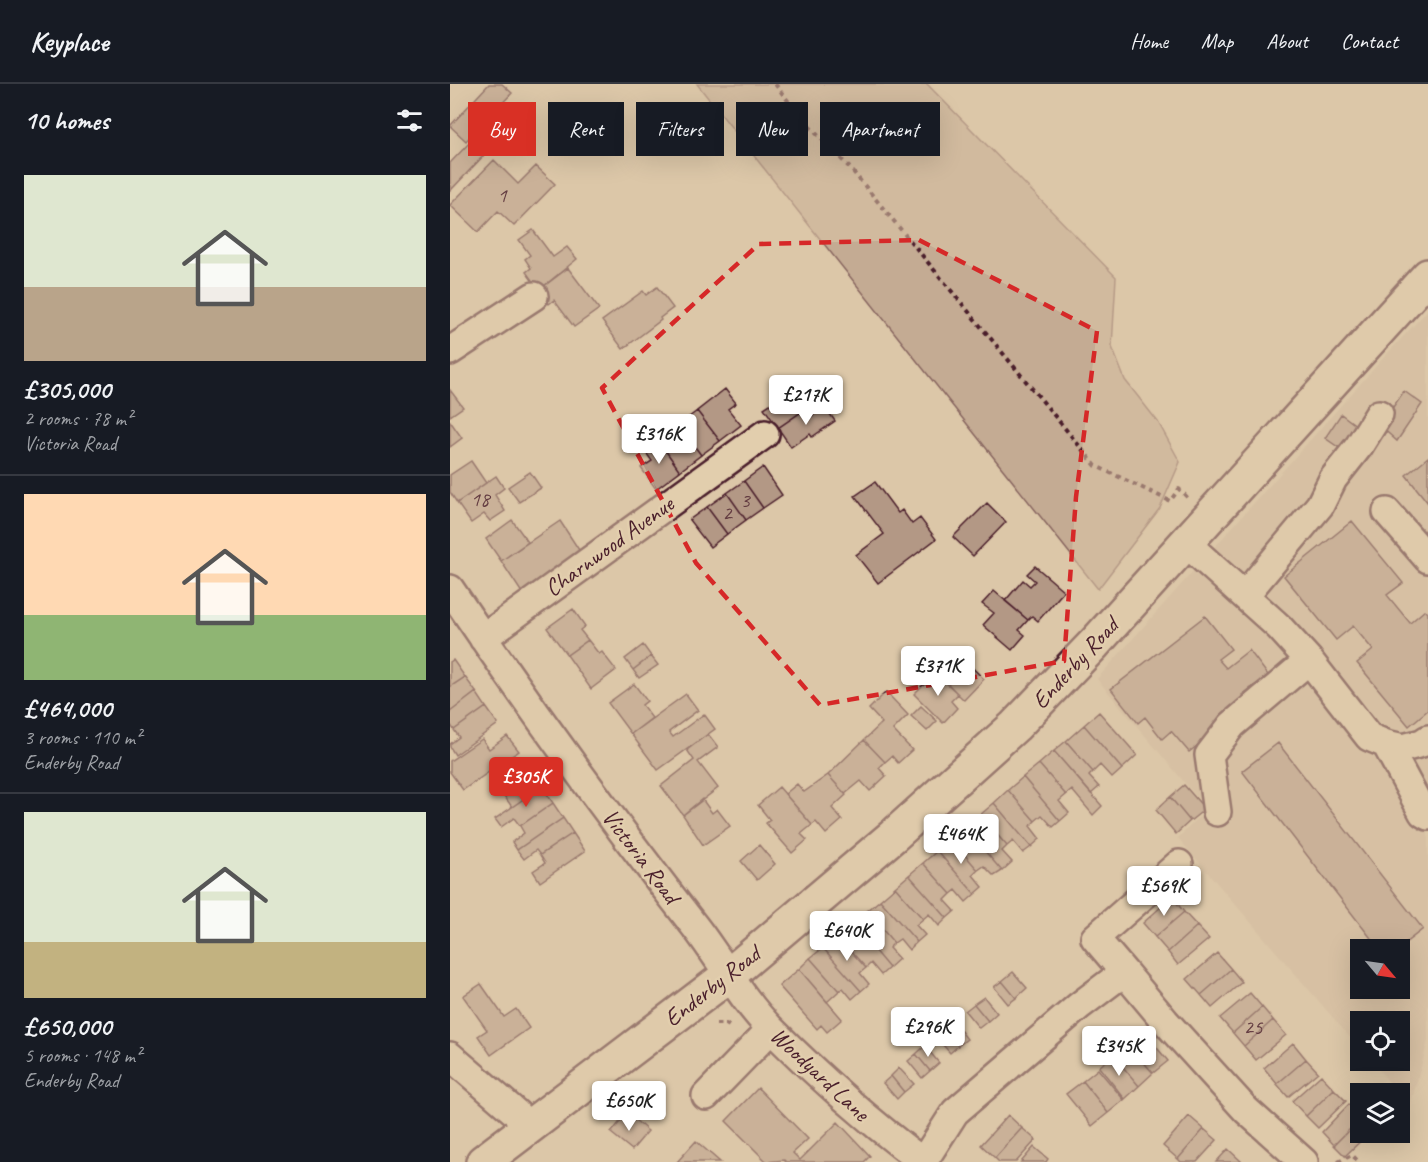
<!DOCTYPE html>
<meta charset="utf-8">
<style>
:root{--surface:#171b24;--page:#242831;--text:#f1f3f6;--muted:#9ea1a6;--line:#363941;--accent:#d93025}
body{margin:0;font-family:Caveat,sans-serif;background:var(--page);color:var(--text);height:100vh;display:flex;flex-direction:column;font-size:22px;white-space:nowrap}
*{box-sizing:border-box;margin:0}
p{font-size:20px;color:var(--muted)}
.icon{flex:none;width:33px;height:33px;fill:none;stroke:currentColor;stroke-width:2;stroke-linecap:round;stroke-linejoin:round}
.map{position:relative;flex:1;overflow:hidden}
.sheet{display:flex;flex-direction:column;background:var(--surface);width:450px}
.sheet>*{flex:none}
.hud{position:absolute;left:18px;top:18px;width:570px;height:54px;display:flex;gap:12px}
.needle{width:39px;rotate:119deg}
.buttons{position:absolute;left:900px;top:855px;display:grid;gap:12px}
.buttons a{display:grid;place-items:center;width:60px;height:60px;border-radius:0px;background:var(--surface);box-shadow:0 6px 24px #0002;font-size:30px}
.price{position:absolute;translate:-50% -51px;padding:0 14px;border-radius:6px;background:#fff;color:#222;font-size:20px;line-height:39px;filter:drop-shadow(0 2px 3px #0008)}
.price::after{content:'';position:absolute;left:50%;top:36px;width:18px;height:14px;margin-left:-9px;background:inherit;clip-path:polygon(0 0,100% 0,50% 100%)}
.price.on{background:var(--accent);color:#fff}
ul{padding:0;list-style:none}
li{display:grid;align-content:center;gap:12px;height:318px;padding:0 24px}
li+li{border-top:2px solid var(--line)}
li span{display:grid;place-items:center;height:186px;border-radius:0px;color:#555}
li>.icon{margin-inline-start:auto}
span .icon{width:108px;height:108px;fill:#fffc;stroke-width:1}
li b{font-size:26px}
h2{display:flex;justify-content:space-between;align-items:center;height:72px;padding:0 24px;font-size:26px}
.pill{padding:0 21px;border-radius:0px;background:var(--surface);box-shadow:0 6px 24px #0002;font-size:21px;line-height:54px}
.pill.on{background:var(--accent);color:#fff}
header{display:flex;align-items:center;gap:36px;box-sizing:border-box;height:84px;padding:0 30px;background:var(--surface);border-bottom:2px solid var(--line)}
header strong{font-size:28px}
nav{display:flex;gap:33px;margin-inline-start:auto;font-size:21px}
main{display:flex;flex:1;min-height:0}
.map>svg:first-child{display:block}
.built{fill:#d0b99e;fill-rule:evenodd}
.green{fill:#c4ab93;stroke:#87655f;stroke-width:1.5}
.building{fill:#b39885;stroke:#4a1f2b;stroke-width:1.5}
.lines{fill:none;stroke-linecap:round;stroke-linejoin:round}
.minor-casing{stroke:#4a1f2b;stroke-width:32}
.major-casing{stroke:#4a1f2b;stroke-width:38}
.path{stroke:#4a1f2b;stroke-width:4;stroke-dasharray:4.5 4.5;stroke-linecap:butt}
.minor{stroke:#e2cead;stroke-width:27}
.major{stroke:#e2cead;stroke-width:33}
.marked{fill:none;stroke:#d62828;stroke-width:4.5;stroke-dasharray:12 8;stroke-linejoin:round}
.labels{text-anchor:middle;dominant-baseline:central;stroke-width:5;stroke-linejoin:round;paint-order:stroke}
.number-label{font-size:21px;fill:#643d42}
.street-label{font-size:24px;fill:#4a1f2b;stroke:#e2cead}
</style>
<header>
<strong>Keyplace</strong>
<nav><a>Home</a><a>Map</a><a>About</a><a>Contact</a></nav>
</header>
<main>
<section class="sheet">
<h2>10 homes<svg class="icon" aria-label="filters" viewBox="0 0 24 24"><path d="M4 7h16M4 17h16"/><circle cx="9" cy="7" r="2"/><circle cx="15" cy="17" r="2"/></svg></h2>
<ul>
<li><span style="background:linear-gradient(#dfe7d0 60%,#b9a48a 0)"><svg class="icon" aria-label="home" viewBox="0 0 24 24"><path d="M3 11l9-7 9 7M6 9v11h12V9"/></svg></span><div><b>£305,000</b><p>2 rooms · 78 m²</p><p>Victoria Road</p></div></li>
<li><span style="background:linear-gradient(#ffd9b3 65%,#8fb573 0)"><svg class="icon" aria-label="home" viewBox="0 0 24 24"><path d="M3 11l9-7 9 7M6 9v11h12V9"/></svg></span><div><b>£464,000</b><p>3 rooms · 110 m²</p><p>Enderby Road</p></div></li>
<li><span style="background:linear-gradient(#dfe7d0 70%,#c2b280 0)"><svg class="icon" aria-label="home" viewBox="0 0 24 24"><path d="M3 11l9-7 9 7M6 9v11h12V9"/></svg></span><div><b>£650,000</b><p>5 rooms · 148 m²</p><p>Enderby Road</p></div></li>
</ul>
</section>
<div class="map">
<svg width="978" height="1078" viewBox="0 0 978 1078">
<rect width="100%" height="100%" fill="#dcc7a8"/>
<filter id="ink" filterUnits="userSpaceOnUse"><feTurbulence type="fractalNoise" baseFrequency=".0167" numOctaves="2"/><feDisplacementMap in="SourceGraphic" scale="12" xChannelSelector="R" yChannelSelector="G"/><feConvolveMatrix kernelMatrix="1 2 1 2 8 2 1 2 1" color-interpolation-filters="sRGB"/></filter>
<g filter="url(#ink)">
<!-- built -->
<path class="built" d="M978,226V957L960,1022L921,977L950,976V938H910V965L728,754L757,725L647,595L936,271ZM910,866H950V904H910Z"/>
<!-- green -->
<path class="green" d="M247,0H477L666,193L662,263L675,296L708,338L730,378L710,424L648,505Z"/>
<!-- building -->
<path class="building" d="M39,0H52L62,9L16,57L0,42Z
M23,55L37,68L0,107V79Z
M44,76L68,100L86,82L105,100L64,142L48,127L28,148L0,121Z
M83,146L103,173L117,163L127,175L89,206L76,188L81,184L75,175L80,171L69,156Z
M118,184L149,225L124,243L104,216L99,220L89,206Z
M207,203L223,224L210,234L211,236L173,265L152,237L193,207L196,211Z
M275,305L286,319L278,325L291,341L270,357L247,327Z
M343,305L357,324L328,344L314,324Z
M0,306L13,323L0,332Z
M954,307L972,320L947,357L930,342Z
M375,323L385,337L362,353L360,350L341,363L328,344L357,324L362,332Z
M247,327L270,357L251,371L229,341Z
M891,330L907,342L891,365L875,354Z
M0,337L12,354L0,363Z
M229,341L251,371L230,387L208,356Z
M208,356L230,387L206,405L191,384L202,377L194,366Z
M978,373V419L956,391Z
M21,377L36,399L7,419L0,408V391Z
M313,383L332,411L313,424L294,397Z
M80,388L91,404L69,418L58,403Z
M46,392L54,404L45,411L55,427L40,437L34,430L21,439L7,419Z
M294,397L313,424L296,436L277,409Z
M425,398L448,429L452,426L462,440L470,434L486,455L428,499L406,471L434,450L405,412Z
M277,409L296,436L277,450L257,423Z
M537,419L556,438L523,472L503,453Z
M257,423L277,450L260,463L239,436Z
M62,436L78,458L51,477L36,455Z
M110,437L131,469L72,509L51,477Z
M902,437L953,499L937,511L960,539L975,526L978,529V626L959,642L907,579L923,566L903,542L886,556L834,492Z
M585,482L614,507L588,537L582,532L578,536L555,517L573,496L580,502L585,497L577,490Z
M544,507L578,536L569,546L575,551L562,566L533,541L544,529L532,520Z
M123,525L135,542L130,546L138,556L117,571L97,544Z
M755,532L781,565L768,575L776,584L799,566L818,591L792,611L797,618L779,637L739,668L721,647L712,655L695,633L688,639L661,605Z
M138,556L149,570L152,568L166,586L141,605L117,571Z
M193,561L201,572L183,586L175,575Z
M486,565L498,577L506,568L534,595L514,616L474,577Z
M201,572L208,581L189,594L183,586Z
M3,576L15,593L0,603V578Z
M486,588L508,610L501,617L507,624L493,639L464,610Z
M15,593L26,608L0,628V603Z
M184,600L197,617L192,621L202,634L181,650L158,619Z
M26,608L36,623L4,646L0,640V628Z
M436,608L458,631L443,646L462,666L448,679L442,672L435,678L414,656L432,639L419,625Z
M236,610L248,626L219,648L223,653L254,630L265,645L208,686L181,650Z
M471,622L487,637L477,647L461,632Z
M36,623L48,640L5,671L0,663V660L9,653L4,646Z
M649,628L687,671L672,685L634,641Z
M634,641L672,685L662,694L650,681L643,688L616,657Z
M258,650L268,663L248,678L268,704L233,731L211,702L244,676L237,666Z
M57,652L69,667L13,706L0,688V677L32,655L39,665Z
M414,656L435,678L429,684L436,692L420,707L411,697L395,710L378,691Z
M616,657L643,688L639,692L649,703L641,710L604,667Z
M828,659L973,845L946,866H930L792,687Z
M604,667L652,722L643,731L622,706L616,711L589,680Z
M77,680L92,702L62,723L47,702Z
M589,680L616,711L609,717L619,729L610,737L573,693Z
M378,691L396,711L382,724L392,736L376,750L366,738L362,741L335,710L347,700L354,708Z
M573,693L610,737L603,743L592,731L585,737L558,706Z
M734,701L755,725L740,737L720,713Z
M92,702L103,719L70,742L64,734L51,743L45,735Z
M329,703L362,741L351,750L357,756L342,769L316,739L320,736L308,721Z
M558,706L585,737L580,742L590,755L581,763L544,719Z
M720,713L740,737L726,750L706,726Z
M252,715L262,729L267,725L280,742L253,761L233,731Z
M103,719L113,734L67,766L62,758L74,749L70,742Z
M544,719L581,763L573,769L563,757L557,762L530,731Z
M530,731L557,762L552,767L562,778L552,787L515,744Z
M113,734L123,749L90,771L86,766L74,775L67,766Z
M515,744L552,787L544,792L534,782L528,786L501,755Z
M123,749L135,767L90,798L83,787L95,779L90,771Z
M501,755L528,786L523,791L533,803L525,810L487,767Z
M309,761L325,780L307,796L291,777Z
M487,767L525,810L516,818L506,806L501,810L473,779Z
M473,779L501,810L495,816L505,827L497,834L459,791Z
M459,791L497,834L489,842L479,830L473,835L445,803Z
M445,803L473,835L466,841L475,851L467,858L430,816Z
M722,813L734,828L705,853L693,839Z
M430,816L467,858L459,866L450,855L444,859L417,827Z
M417,827L444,859L439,864L449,875L439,884L402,840Z
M734,828L747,842L718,868L705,853Z
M402,840L439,884L431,891L421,879L416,884L387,852Z
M747,842L759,855L728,881L718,868Z
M387,852L416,884L410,889L419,900L411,907L373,864Z
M373,864L411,907L402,915L393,904L389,907L360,874Z
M767,869L781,885L751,911L737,895Z
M360,874L389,907L377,918L349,885Z
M349,885L392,935L377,948L371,941L367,945L329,902Z
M781,885L792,898L762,924L751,911Z
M563,888L577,904L566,914L552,897Z
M552,897L566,914L558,920L544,903Z
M31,900L54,933L66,925L79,944L41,971L28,952L37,946L13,912Z
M800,909L812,923L783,949L770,934Z
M534,913L547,929L538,937L524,920Z
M524,920L538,937L529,944L515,927Z
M812,923L823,936L794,962L783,949Z
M823,936L836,951L806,976L794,962Z
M504,938L517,955L508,962L494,946Z
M494,946L508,962L500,969L486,953Z
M692,946L718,977L703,989L677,959Z
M677,959L703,989L689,1002L663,971Z
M843,959L856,975L827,1000L814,984Z
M475,962L489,979L480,987L466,970Z
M466,970L480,987L472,994L458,977Z
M663,971L689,1002L675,1015L649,983Z
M856,975L868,988L838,1013L827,1000Z
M449,984L464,1000L454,1008L441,992Z
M648,985L674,1016L658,1029L633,997Z
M871,991L884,1005L856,1032L842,1017Z
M441,992L454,1008L447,1015L433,999Z
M633,997L658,1029L642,1042L616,1010Z
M308,1004L358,1055L343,1069L350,1076L388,1038L420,1072L414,1078H336L334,1076L317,1078L276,1037Z
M884,1005L896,1017L868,1044L856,1032Z
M899,1020L910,1031V1035L884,1061L872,1048Z
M177,1029L198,1047L182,1066L161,1049Z
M558,1031L572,1044L545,1074L531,1061Z
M739,1032L754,1045L728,1075L713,1062Z
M910,1035V1048H920L895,1072L884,1061Z
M572,1044L586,1056L566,1078H549L545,1074Z
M754,1045L767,1056L747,1078H731L728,1075Z
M246,1057L270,1078H227Z
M584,1063L598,1075L596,1078H571Z
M778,1065L792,1078H766Z"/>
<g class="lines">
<defs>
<path id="minor" d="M0,267L84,212
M937,428L978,475
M736,459L829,543L859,576L919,653L936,660L953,664L972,659L978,655
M0,505C78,621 160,734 246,844C272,878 292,916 322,946C369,993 420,1038 473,1078
M795,511L870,421L883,395L909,362L929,330
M33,554L315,350
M936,660L973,729L978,732
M767,728L759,671L782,641L859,576
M674,888L715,937L796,1026L854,1078
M0,972L66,1029L78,1043
M256,1012L321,945
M473,1078L505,1028L629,922L674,888L645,854L729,780"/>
<path id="major" d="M33,1078L279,891L443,752L565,642L644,560L978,192"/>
</defs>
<!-- minor casing -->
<use href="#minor" class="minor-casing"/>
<!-- major casing -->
<use href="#major" class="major-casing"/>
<!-- path -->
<path class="path" d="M325,0L352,35L400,84L646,382L720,417L729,405L738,414
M266,940H276L282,944
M888,1078L902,1071L909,1078"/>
<!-- minor -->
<use href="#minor" class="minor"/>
<!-- major -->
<use href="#major" class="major"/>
</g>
</g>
<!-- marked area -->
<path d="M0 0H978V1078H0ZM469,156L647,247L626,413L614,577L370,621L246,479L152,304L309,160Z" fill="#dcc7a8" fill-opacity=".55" fill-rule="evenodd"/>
<path class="marked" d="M469,156L647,247L626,413L614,577L370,621L246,479L152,304L309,160Z"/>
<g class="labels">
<!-- number labels -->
<g class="number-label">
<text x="52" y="111">1</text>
<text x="30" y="415">18</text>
<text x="295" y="416">3</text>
<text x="277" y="429">2</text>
<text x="803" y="943">25</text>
</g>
<!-- street labels -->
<g class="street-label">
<text transform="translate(159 462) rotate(-36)">Charnwood Avenue</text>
<text transform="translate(625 579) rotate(-47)">Enderby Road</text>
<text transform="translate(191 772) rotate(53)">Victoria Road</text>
<text transform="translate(262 902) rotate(-38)">Enderby Road</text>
<text transform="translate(370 990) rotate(43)">Woodyard Lane</text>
</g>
</g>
</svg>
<div class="buttons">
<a><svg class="needle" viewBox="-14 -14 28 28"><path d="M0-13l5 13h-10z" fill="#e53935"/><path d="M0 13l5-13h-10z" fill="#9ea1a6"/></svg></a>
<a><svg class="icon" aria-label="locate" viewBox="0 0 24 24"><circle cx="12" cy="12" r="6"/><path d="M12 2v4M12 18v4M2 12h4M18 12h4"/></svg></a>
<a><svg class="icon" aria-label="layers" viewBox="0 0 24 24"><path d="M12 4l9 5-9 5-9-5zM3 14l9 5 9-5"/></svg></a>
</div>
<b class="price" style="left:356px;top:342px">£217K</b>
<b class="price" style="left:209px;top:381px">£316K</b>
<b class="price" style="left:488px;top:613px">£371K</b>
<b class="price on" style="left:76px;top:724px">£305K</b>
<b class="price" style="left:511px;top:781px">£464K</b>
<b class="price" style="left:714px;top:833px">£569K</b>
<b class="price" style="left:397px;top:878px">£640K</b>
<b class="price" style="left:478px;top:974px">£296K</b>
<b class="price" style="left:669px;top:993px">£345K</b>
<b class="price" style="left:179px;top:1048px">£650K</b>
<div class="hud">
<a class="pill on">Buy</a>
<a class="pill">Rent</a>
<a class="pill">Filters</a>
<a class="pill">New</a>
<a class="pill">Apartment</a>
</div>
</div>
</main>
